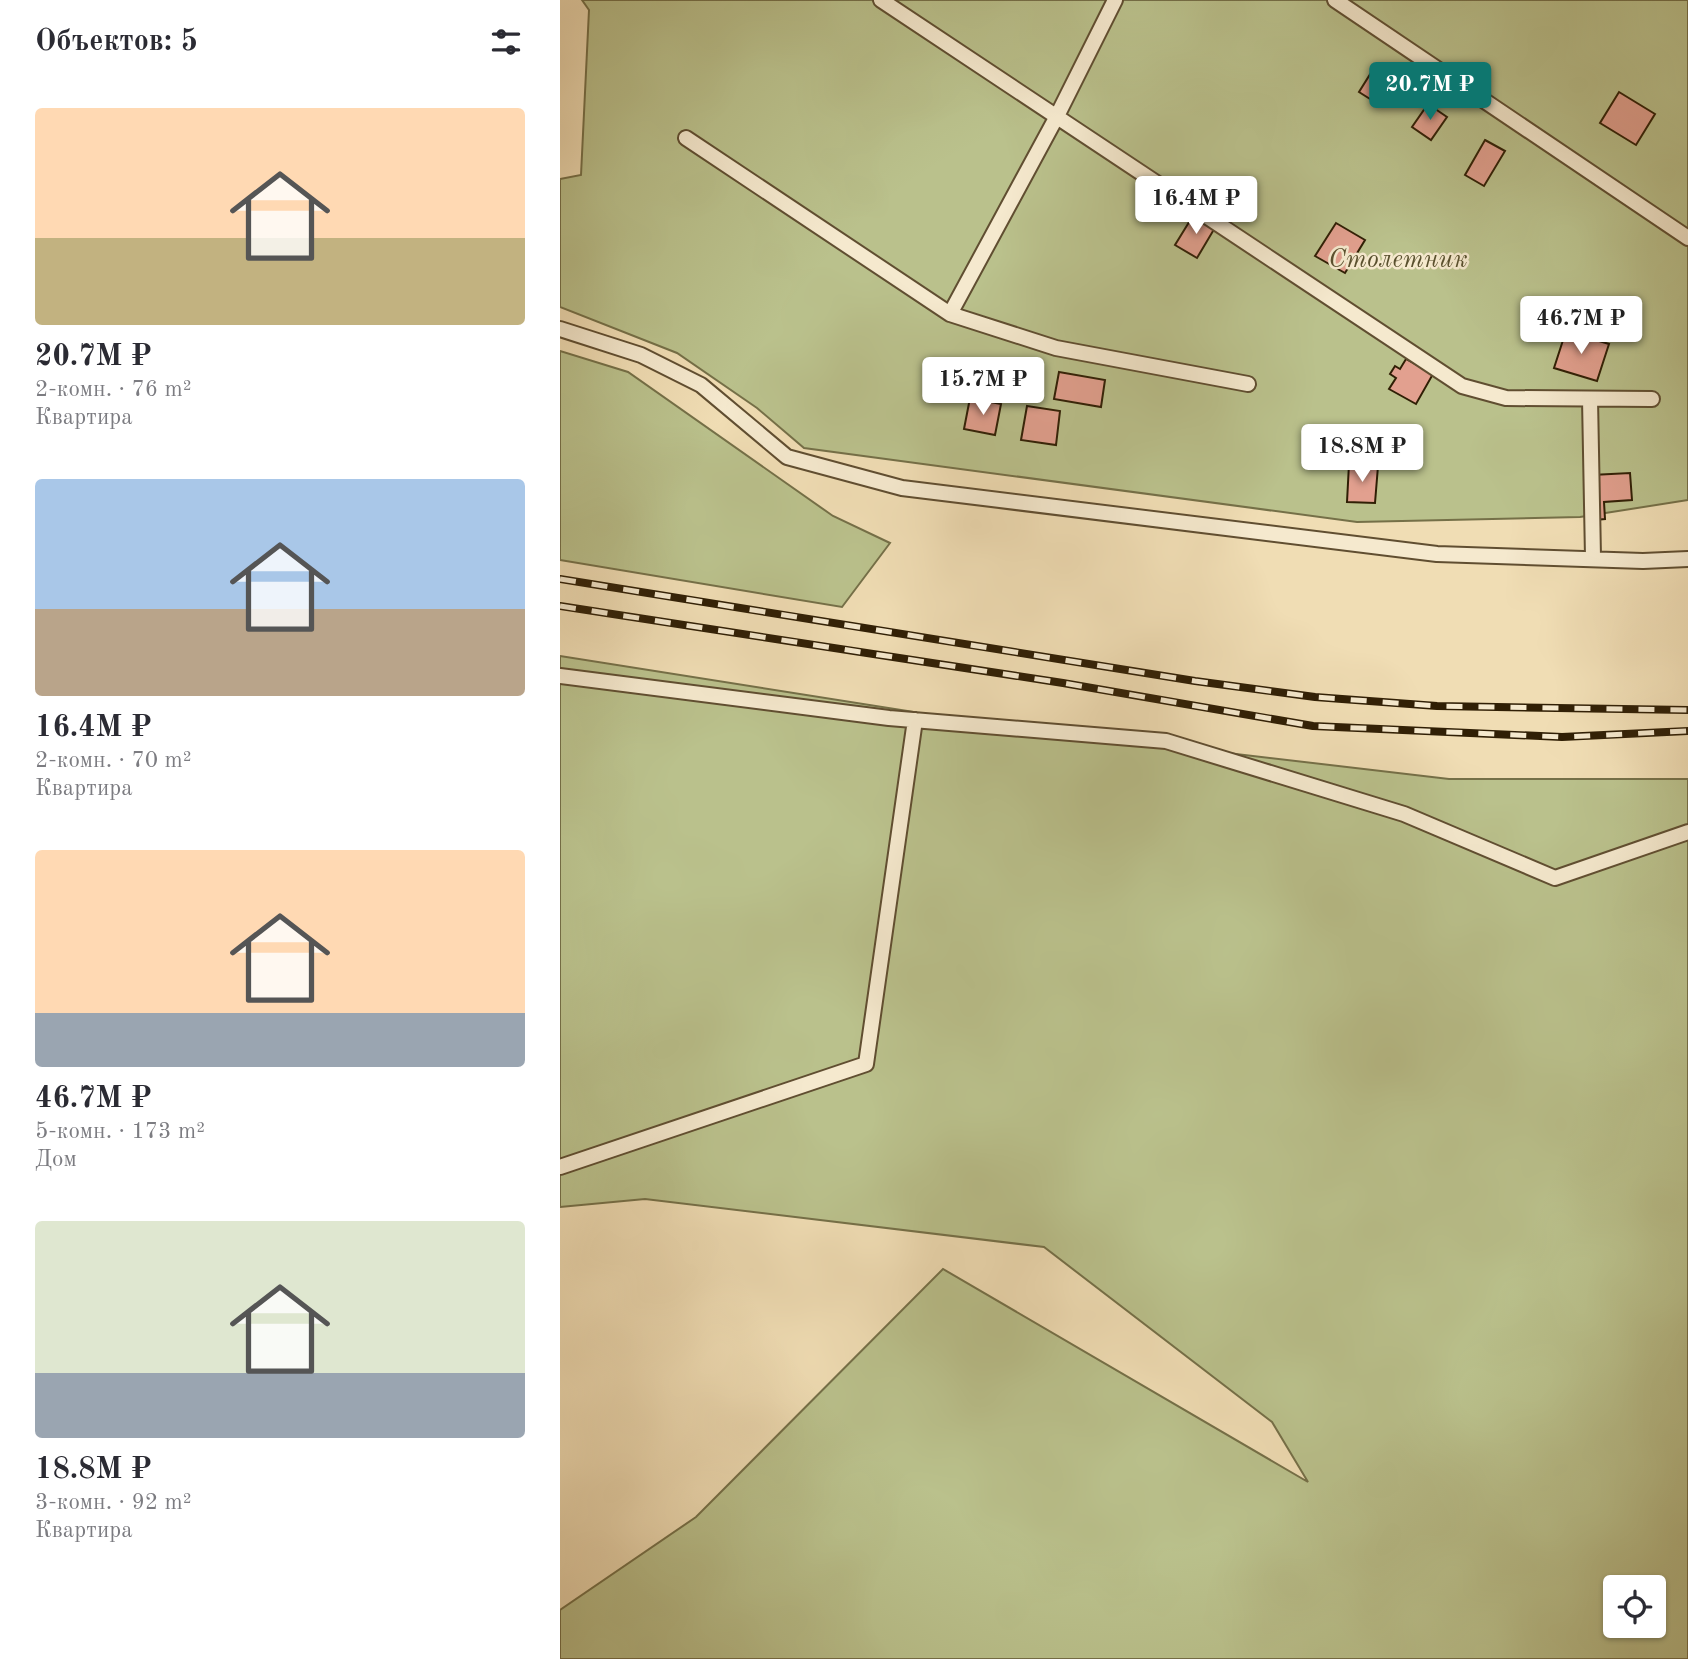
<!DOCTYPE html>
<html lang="ru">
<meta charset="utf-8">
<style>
:root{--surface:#fff;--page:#f7f7f7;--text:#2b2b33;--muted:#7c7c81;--accent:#0f766e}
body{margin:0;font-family:"Old Standard TT",serif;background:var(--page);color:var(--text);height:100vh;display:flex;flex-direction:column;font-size:26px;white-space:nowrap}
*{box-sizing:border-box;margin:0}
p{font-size:23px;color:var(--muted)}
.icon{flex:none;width:38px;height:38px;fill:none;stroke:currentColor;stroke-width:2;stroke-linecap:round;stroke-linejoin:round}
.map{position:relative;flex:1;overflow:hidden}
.drawer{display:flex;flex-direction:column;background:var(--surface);width:560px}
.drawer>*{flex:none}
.controls{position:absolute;left:1043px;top:1575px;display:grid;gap:14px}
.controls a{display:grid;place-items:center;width:63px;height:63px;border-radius:7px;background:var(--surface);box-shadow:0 2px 5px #0004;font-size:35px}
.price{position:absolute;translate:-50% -60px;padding:0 16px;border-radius:7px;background:#fff;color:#222;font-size:23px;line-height:46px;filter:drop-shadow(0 2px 4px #0008)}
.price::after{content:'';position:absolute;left:50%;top:42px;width:21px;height:16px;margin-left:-10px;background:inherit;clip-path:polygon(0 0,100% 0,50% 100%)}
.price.selected{background:var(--accent);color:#fff}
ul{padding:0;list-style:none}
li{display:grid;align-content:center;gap:14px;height:371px;padding:0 35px}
li span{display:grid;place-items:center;height:217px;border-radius:7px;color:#555}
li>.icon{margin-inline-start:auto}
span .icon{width:126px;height:126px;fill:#fffc;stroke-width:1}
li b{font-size:30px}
h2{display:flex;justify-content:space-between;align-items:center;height:84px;padding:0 35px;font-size:30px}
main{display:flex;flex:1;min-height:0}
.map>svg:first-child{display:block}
.green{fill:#bac18c;stroke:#757048;stroke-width:2;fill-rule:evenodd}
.building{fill:#e2a08f;stroke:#301f05;stroke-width:2}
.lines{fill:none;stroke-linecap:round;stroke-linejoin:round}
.service-casing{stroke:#604e31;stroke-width:18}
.service{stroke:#f5e9ce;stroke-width:14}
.rail-casing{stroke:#301f05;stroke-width:8}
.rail{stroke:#f5e9ce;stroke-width:5;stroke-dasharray:16;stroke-linecap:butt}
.labels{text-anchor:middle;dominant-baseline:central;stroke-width:5;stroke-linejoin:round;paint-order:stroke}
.park-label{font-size:26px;font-style:italic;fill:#59502e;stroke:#f5e9ce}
</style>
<main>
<section class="drawer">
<h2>Объектов: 5<svg class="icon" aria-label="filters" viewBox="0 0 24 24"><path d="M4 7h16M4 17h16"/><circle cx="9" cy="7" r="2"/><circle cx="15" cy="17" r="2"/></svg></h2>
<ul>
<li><span style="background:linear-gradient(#ffd9b3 60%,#c2b280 0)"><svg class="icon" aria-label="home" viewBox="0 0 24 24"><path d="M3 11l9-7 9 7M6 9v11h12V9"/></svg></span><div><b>20.7M ₽</b><p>2-комн. · 76 m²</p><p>Квартира</p></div></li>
<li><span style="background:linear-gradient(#a9c7e8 60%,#b9a48a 0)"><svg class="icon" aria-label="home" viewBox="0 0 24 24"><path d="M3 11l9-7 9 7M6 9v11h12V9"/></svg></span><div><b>16.4M ₽</b><p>2-комн. · 70 m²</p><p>Квартира</p></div></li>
<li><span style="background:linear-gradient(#ffd9b3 75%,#9aa5b1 0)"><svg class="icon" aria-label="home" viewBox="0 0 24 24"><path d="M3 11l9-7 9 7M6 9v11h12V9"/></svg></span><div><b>46.7M ₽</b><p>5-комн. · 173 m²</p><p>Дом</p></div></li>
<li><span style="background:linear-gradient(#dfe7d0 70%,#9aa5b1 0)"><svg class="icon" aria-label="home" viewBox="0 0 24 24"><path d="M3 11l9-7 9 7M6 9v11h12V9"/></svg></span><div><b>18.8M ₽</b><p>3-комн. · 92 m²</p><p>Квартира</p></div></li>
</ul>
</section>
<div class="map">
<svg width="1128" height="1659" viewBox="0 0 1128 1659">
<rect width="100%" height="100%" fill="#f0ddb4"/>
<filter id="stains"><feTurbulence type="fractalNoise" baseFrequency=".00286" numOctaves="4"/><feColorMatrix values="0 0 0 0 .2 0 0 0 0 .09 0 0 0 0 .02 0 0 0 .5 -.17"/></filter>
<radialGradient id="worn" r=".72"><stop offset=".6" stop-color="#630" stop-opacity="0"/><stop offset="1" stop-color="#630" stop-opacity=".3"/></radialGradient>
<!-- green -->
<path class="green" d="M22,0H1128V500L1020,517L797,522L244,448L197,408L117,353L0,307V179L21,175L29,10Z
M0,351L68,372L273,516L330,543L282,607L0,560Z
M0,656L455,728L889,779H1128V1659H0V1610L136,1517L383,1269L748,1482L712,1422L484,1247L85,1199L0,1207ZM1055,1587H1094V1626H1055Z"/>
<!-- building -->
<path class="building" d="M814,68L833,81L831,84L836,87L825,104L819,101L818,104L799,92Z
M1059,92L1095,114L1076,145L1040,123Z
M868,104L887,117L871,140L852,127Z
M925,140L945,151L924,186L905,175Z
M634,214L656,226L637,258L615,245Z
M776,223L805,240L785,273L755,256Z
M1006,331L1049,344L1037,381L994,368Z
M846,359L873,374L856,404L829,389L836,378L830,374L835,366L840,369Z
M499,372L545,380L541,407L494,399Z
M410,398L441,404L435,435L404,429Z
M467,406L500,411L496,445L461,440Z
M789,464L818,466L815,503L787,502Z
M1070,473L1072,500L1044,502L1045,519L1035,520L1032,475Z"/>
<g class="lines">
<defs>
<path id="service" d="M321,0L902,386L946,398L1092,399
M775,0L1128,238
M126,138L390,314L496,348L688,384
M390,314L496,118L555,0
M0,329L81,355L141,385L227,457L342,488L877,554L1083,561L1128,559
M1030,399L1033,557
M0,676L329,718L606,741L844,814L995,878L1128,832
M0,1167L306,1064L355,720"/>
</defs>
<!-- service casing -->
<use href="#service" class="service-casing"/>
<!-- service -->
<use href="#service" class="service"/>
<defs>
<path id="rail" d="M0,579L635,681L755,697L877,706L1128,710
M0,606L503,683L753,726L1002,737L1128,731"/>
</defs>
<!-- rail casing -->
<use href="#rail" class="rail-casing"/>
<!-- rail -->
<use href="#rail" class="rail"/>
</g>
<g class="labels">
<!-- park labels -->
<g class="park-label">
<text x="838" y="260">Столетник</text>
</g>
</g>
<rect width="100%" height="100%" filter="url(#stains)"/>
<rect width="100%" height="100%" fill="url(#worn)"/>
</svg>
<div class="controls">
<a><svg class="icon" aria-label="locate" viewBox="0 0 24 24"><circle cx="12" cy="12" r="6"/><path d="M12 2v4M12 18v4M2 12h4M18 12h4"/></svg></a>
</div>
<b class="price selected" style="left:870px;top:122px">20.7M ₽</b>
<b class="price" style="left:636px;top:236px">16.4M ₽</b>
<b class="price" style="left:1021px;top:356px">46.7M ₽</b>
<b class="price" style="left:423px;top:417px">15.7M ₽</b>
<b class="price" style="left:802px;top:484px">18.8M ₽</b>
</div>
</main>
